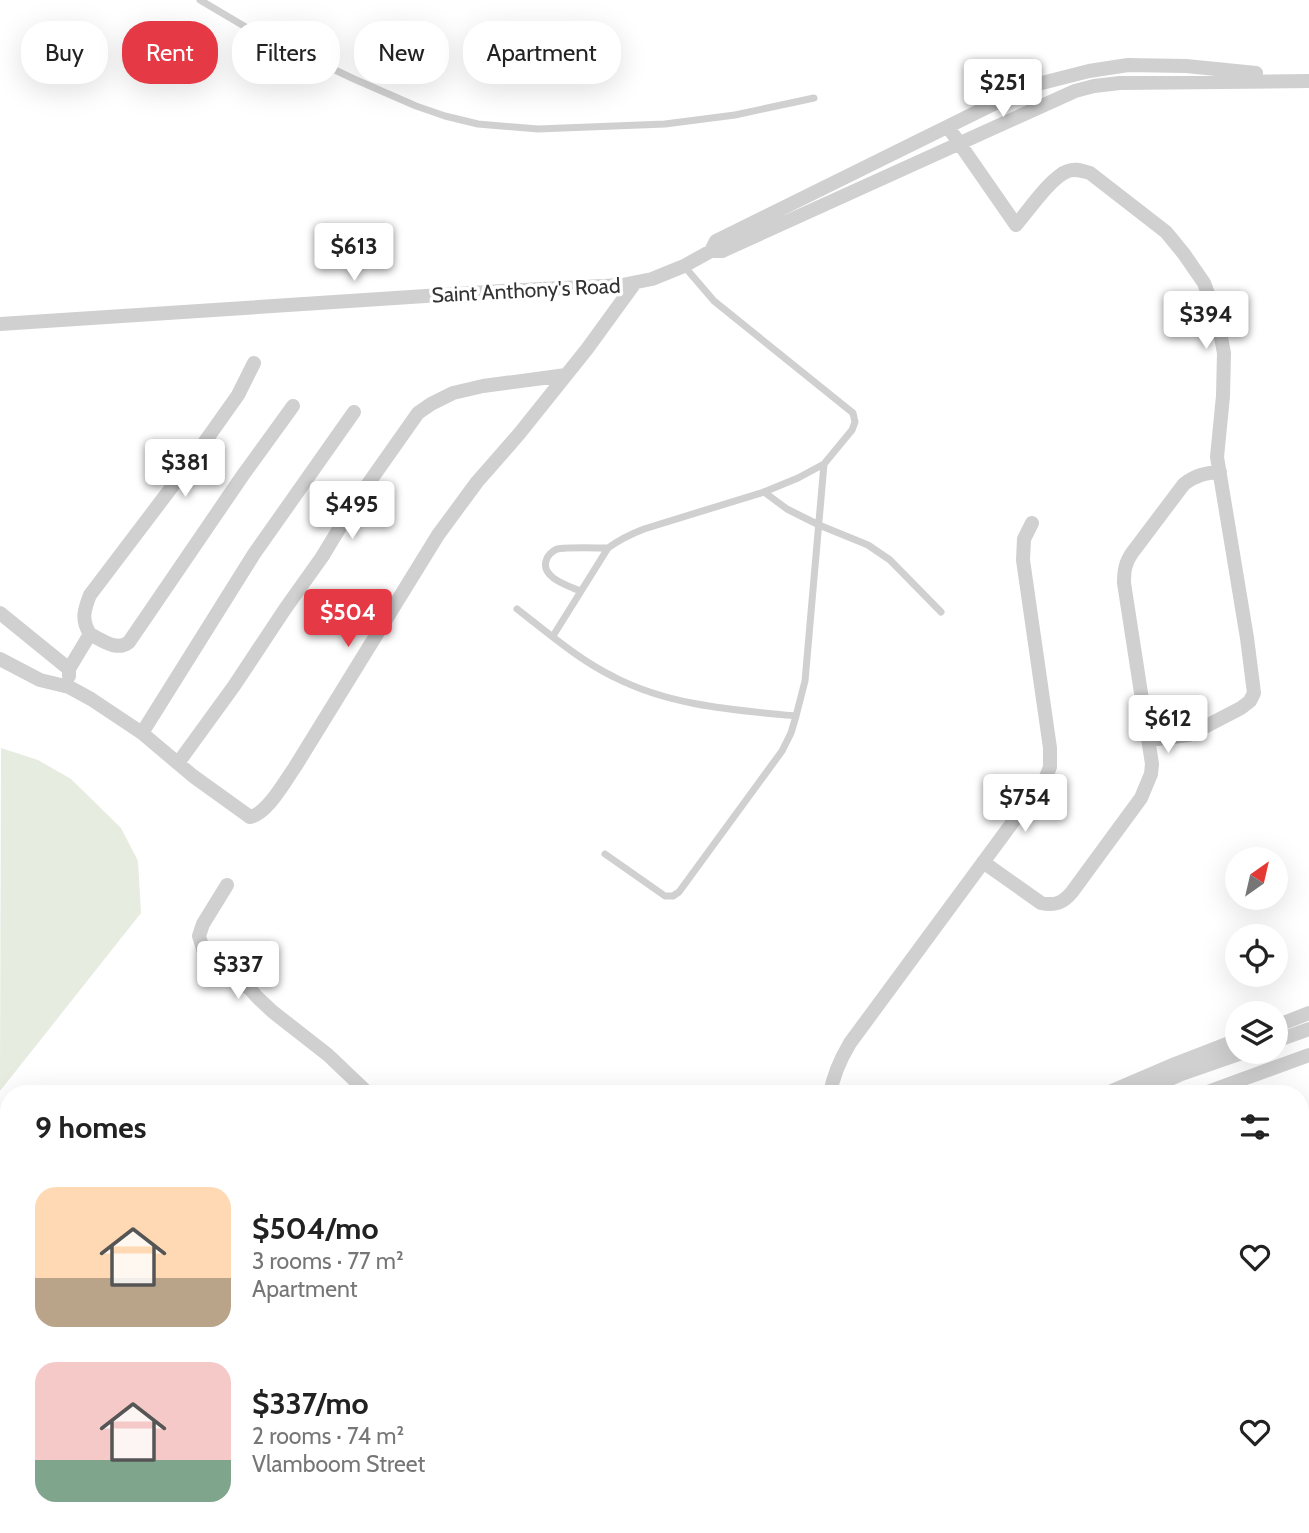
<!DOCTYPE html>
<meta charset="utf-8">
<style>
:root{--surface:#fff;--page:#f2f2f2;--text:#222;--muted:#767676;--accent:#e63946}
body{margin:0;font-family:Cabin,sans-serif;background:var(--page);color:var(--text);height:100vh;display:flex;flex-direction:column;font-size:26px;white-space:nowrap}
*{box-sizing:border-box;margin:0}
p{font-size:23px;color:var(--muted)}
.icon{flex:none;width:38px;height:38px;fill:none;stroke:currentColor;stroke-width:2;stroke-linecap:round;stroke-linejoin:round}
.map{position:relative;flex:1;overflow:hidden}
.panel{position:absolute;left:0px;top:1085px;width:1309px;height:448px;display:flex;flex-direction:column;background:var(--surface);border-radius:28px 28px 0 0;box-shadow:0 7px 28px #0002}
.panel>*{flex:none}
.guide{position:absolute;left:21px;top:21px;width:700px;height:63px;display:flex;gap:14px}
.needle{width:46px;rotate:34deg}
.fabs{position:absolute;left:1225px;top:847px;display:grid;gap:14px}
.fabs a{display:grid;place-items:center;width:63px;height:63px;border-radius:50%;background:var(--surface);box-shadow:0 7px 28px #0002;font-size:35px}
.price{position:absolute;translate:-50% -60px;padding:0 16px;border-radius:7px;background:#fff;color:#222;font-size:23px;line-height:46px;filter:drop-shadow(0 2px 4px #0008)}
.price::after{content:'';position:absolute;left:50%;top:42px;width:21px;height:16px;margin-left:-10px;background:inherit;clip-path:polygon(0 0,100% 0,50% 100%)}
.price.on{background:var(--accent);color:#fff}
ul{padding:0;list-style:none}
li{display:flex;align-items:center;gap:21px;height:175px;padding:0 35px}
li span{display:grid;place-items:center;flex:none;width:196px;height:140px;border-radius:21px;color:#555}
li>.icon{margin-inline-start:auto}
span .icon{width:84px;height:84px;fill:#fffc;stroke-width:1}
li b{font-size:30px}
h2{display:flex;justify-content:space-between;align-items:center;height:84px;padding:0 35px;font-size:30px}
.pill{padding:0 24px;border-radius:28px;background:var(--surface);box-shadow:0 7px 28px #0002;font-size:24px;line-height:63px}
.pill.on{background:var(--accent);color:#fff}
.map>svg:first-child{display:block}
.pitch{fill:#e6ecdf}
.lines{fill:none;stroke-linecap:round;stroke-linejoin:round}
.lane{stroke:#d0d0d0;stroke-width:7}
.street{stroke:#d0d0d0;stroke-width:14}
.secondary{stroke:#bdbdbd;stroke-width:19}
.labels{text-anchor:middle;dominant-baseline:central;stroke-width:7;stroke-linejoin:round;paint-order:stroke}
.street-label{font-size:21px;fill:#333;stroke:#fff}
</style>
<div class="map">
<svg width="1309" height="1533" viewBox="0 0 1309 1533">
<rect width="100%" height="100%" fill="#fff"/>
<!-- pitch -->
<path class="pitch" d="M1,748L38,760L71,779L121,828L138,861L141,913L0,1091Z"/>
<g class="lines">
<!-- lane -->
<path class="lane" d="M200,0L249,29L354,79L416,106L445,116L478,124L538,129L665,124L735,115L814,98
M764,492L787,509L819,525L868,545L890,560L941,612
M580,591C569,586 541,578 546,561C547,556 552,551 557,549C567,547 596,548 608,548
M517,609C548,633 579,660 614,677C670,706 734,710 796,716L805,681L824,464
M553,636L608,548C619,540 631,534 644,529L764,492L798,478L824,464L852,430L855,422L853,413L714,301L684,266
M605,854L665,896H673L679,892L782,751L791,733L796,716
M0,1526L9,1514"/>
<!-- street -->
<path class="street" d="M948,127L1016,225C1028,211 1052,176 1068,171C1076,168 1082,171 1090,173L1166,232L1184,254L1204,283L1217,317L1224,353L1223,396L1217,457L1247,638L1254,693L1250,701L1241,708L1189,735L1149,740
M711,251L716,241L1030,86L1089,71L1128,65L1186,66L1256,73
M0,324L502,291L622,285L652,279L684,266L711,251H722L1075,91L1094,86L1120,83L1309,81
M0,613L69,669V676
M90,634C81,620 84,610 90,595L187,467L238,395L254,363
M0,659L40,680L69,687L91,699L142,733L193,776L250,817C267,814 285,781 295,767L438,535L477,482L519,434L587,349L635,283
M69,669L90,634C102,640 117,652 129,642L243,475L293,406
M142,733L254,554L354,412
M178,763L234,686L285,609L322,557L356,501L418,413L431,404L453,393L483,386L566,375
M983,862L1041,903C1055,906 1063,903 1072,892L1141,798L1151,774L1152,764L1124,583C1124,571 1125,563 1132,553L1184,484C1196,475 1205,473 1220,472
M227,885L203,924L199,936L204,952L220,969L250,989L257,997L273,1012L328,1055L369,1094
M1276,1026L1309,1013
M1276,1041L1309,1029
M830,1094C833,1075 840,1060 850,1043L1046,777L1050,767V748L1023,560L1024,539L1032,523
M1105,1094L1175,1064L1237,1040
M1136,1094L1179,1075L1245,1052
M1202,1094L1309,1055
M1300,1240L1309,1237
M0,1271L9,1278
M1300,1402L1309,1411
M0,1454L9,1461
M969,1524L973,1533
M1245,1533L1246,1524"/>
<!-- secondary -->
<path class="secondary" d="M304,1524L316,1533
M47,1533L54,1524"/>
</g>
<g class="labels">
<!-- street labels -->
<g class="street-label">
<text transform="translate(526 290) rotate(-3)">Saint Anthony's Road</text>
</g>
</g>
</svg>
<div class="fabs">
<a><svg class="needle" viewBox="-14 -14 28 28"><path d="M0-13l5 13h-10z" fill="#e53935"/><path d="M0 13l5-13h-10z" fill="#767676"/></svg></a>
<a><svg class="icon" aria-label="locate" viewBox="0 0 24 24"><circle cx="12" cy="12" r="6"/><path d="M12 2v4M12 18v4M2 12h4M18 12h4"/></svg></a>
<a><svg class="icon" aria-label="layers" viewBox="0 0 24 24"><path d="M12 4l9 5-9 5-9-5zM3 14l9 5 9-5"/></svg></a>
</div>
<b class="price" style="left:1003px;top:119px">$251</b>
<b class="price" style="left:354px;top:283px">$613</b>
<b class="price" style="left:1206px;top:351px">$394</b>
<b class="price" style="left:185px;top:499px">$381</b>
<b class="price" style="left:352px;top:541px">$495</b>
<b class="price on" style="left:348px;top:649px">$504</b>
<b class="price" style="left:1168px;top:755px">$612</b>
<b class="price" style="left:1025px;top:834px">$754</b>
<b class="price" style="left:238px;top:1001px">$337</b>
<div class="guide">
<a class="pill">Buy</a>
<a class="pill on">Rent</a>
<a class="pill">Filters</a>
<a class="pill">New</a>
<a class="pill">Apartment</a>
</div>
<section class="panel">
<h2>9 homes<svg class="icon" aria-label="filters" viewBox="0 0 24 24"><path d="M4 7h16M4 17h16"/><circle cx="9" cy="7" r="2"/><circle cx="15" cy="17" r="2"/></svg></h2>
<ul>
<li><span style="background:linear-gradient(#ffd9b3 65%,#b9a48a 0)"><svg class="icon" aria-label="home" viewBox="0 0 24 24"><path d="M3 11l9-7 9 7M6 9v11h12V9"/></svg></span><div><b>$504/mo</b><p>3 rooms · 77 m²</p><p>Apartment</p></div><svg class="icon" aria-label="heart" viewBox="0 0 24 24"><path d="M12 20l-8-8c-3-5 5-10 8-4 3-6 11-1 8 4z"/></svg></li>
<li><span style="background:linear-gradient(#f6c9c9 70%,#7fa58c 0)"><svg class="icon" aria-label="home" viewBox="0 0 24 24"><path d="M3 11l9-7 9 7M6 9v11h12V9"/></svg></span><div><b>$337/mo</b><p>2 rooms · 74 m²</p><p>Vlamboom Street</p></div><svg class="icon" aria-label="heart" viewBox="0 0 24 24"><path d="M12 20l-8-8c-3-5 5-10 8-4 3-6 11-1 8 4z"/></svg></li>
</ul>
</section>
</div>
